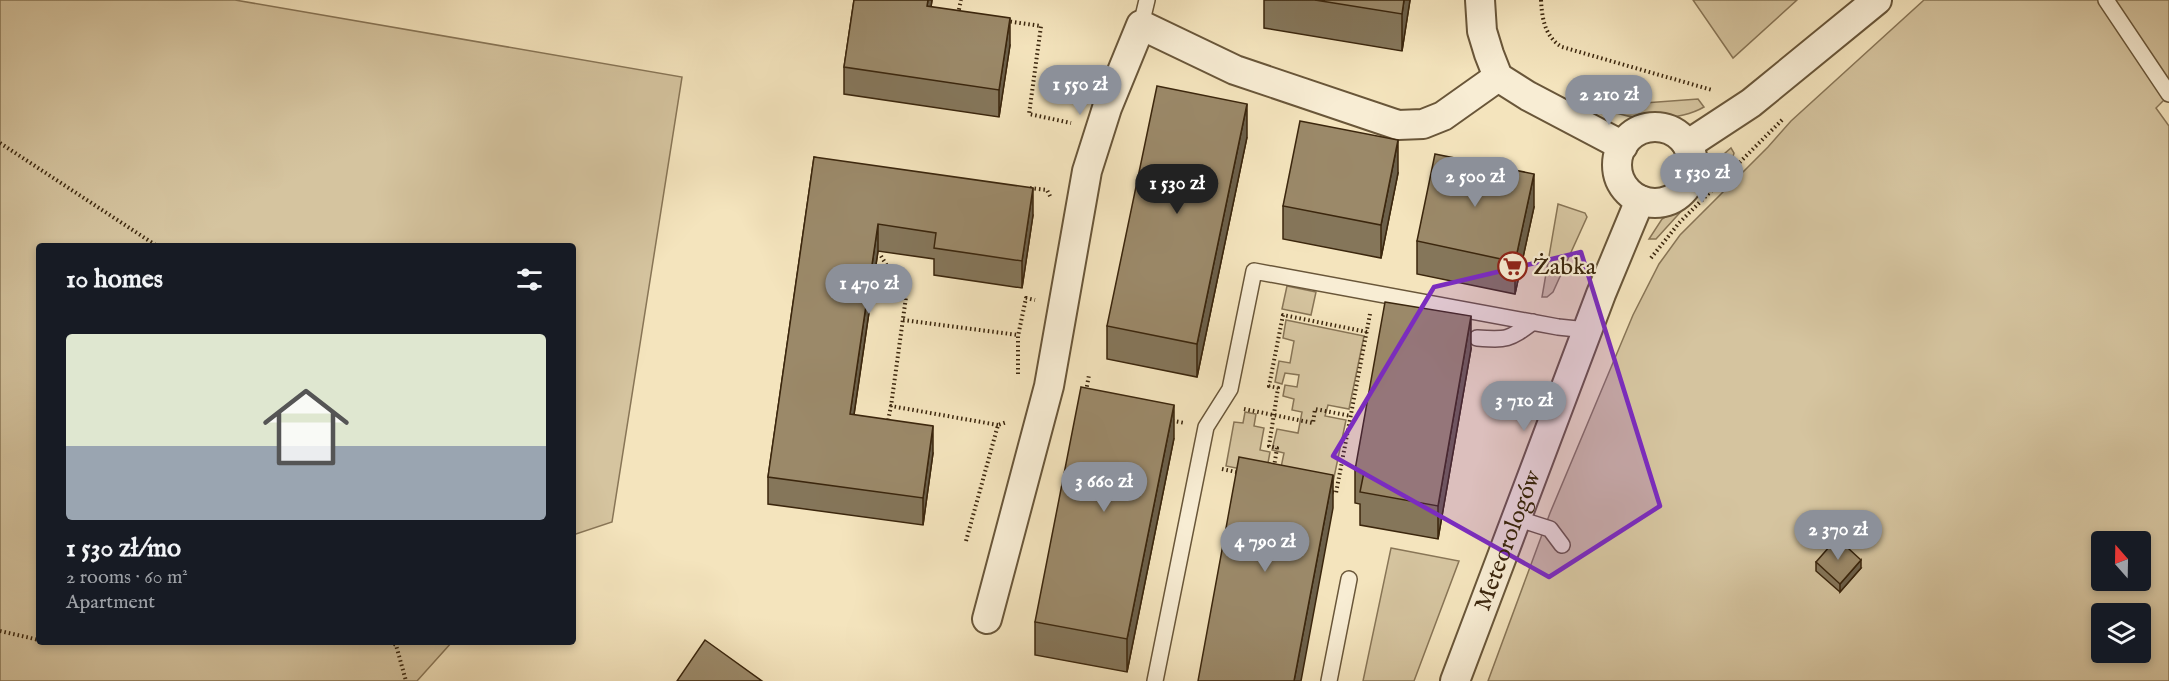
<!DOCTYPE html>
<meta charset="utf-8">
<style>
:root{--surface:#171b24;--page:#20242c;--text:#f1f3f6;--muted:#9ea1a6;--line:#363941;--accent:#8c9099}
body{margin:0;font-family:"IM FELL English",serif;background:var(--page);color:var(--text);height:100vh;display:flex;flex-direction:column;font-size:22px;white-space:nowrap}
*{box-sizing:border-box;margin:0}
p{font-size:20px;color:var(--muted)}
.icon{flex:none;width:33px;height:33px;fill:none;stroke:currentColor;stroke-width:2;stroke-linecap:round;stroke-linejoin:round}
.map{position:relative;flex:1;overflow:hidden}
.sheet{position:absolute;left:36px;top:243px;width:540px;height:402px;display:flex;flex-direction:column;background:var(--surface);border-radius:6px;box-shadow:0 3px 9px #0003}
.sheet>*{flex:none}
.needle{width:39px;rotate:340deg}
.fabs{position:absolute;left:2091px;top:531px;display:grid;gap:12px}
.fabs a{display:grid;place-items:center;width:60px;height:60px;border-radius:6px;background:var(--surface);box-shadow:0 3px 9px #0003;font-size:30px}
.price{position:absolute;translate:-50% -51px;padding:0 14px;border-radius:21px;background:var(--accent);color:#fff;font-size:20px;line-height:39px;filter:drop-shadow(0 2px 3px #0008)}
.price::after{content:'';position:absolute;left:50%;top:36px;width:18px;height:14px;margin-left:-9px;background:inherit;clip-path:polygon(0 0,100% 0,50% 100%)}
.price.on{background:#222;color:#fff}
ul{padding:0;list-style:none}
li{display:grid;align-content:center;gap:12px;height:318px;padding:0 30px}
li+li{border-top:2px solid var(--line)}
li span{display:grid;place-items:center;height:186px;border-radius:6px;color:#555}
li>.icon{margin-inline-start:auto}
span .icon{width:108px;height:108px;fill:#fffc;stroke-width:1}
li b{font-size:26px}
h2{display:flex;justify-content:space-between;align-items:center;height:72px;padding:0 30px;font-size:26px}
.map>svg:first-child{display:block}
.green{fill:#d5c49f;stroke:#887556;stroke-width:1.5;fill-rule:evenodd}
.lines{fill:none;stroke-linecap:round;stroke-linejoin:round}
.service-casing{stroke:#695639;stroke-width:18}
.minor-casing{stroke:#695639;stroke-width:32}
.path{stroke:#3b260d;stroke-width:4;stroke-dasharray:1.5 3;stroke-linecap:butt}
.service{stroke:#f8edd4;stroke-width:15}
.minor{stroke:#f8edd4;stroke-width:28}
.wall{fill:#85765a;stroke:#3b260d;stroke-width:1.5}
.shaded-wall{fill:#6c604a;stroke:#3b260d;stroke-width:1.5}
.building{fill:#9b8969;stroke:#3b260d;stroke-width:1.5}
.marked{fill:#7b2cbf;fill-opacity:0.2;stroke:#7b2cbf;stroke-width:4.5;stroke-linejoin:round}
.labels{text-anchor:middle;dominant-baseline:central;stroke-width:4.5;stroke-linejoin:round;paint-order:stroke}
.poi-label{font-size:24px;fill:#3b260d;stroke:#f8edd4;text-anchor:start}
.street-label{font-size:24px;fill:#3b260d;stroke:#f8edd4}
</style>
<div class="map">
<svg width="2169" height="681" viewBox="0 0 2169 681">
<rect width="100%" height="100%" fill="#f4e4bd"/>
<filter id="stains"><feTurbulence type="fractalNoise" baseFrequency=".00333" numOctaves="4"/><feColorMatrix values="0 0 0 0 .2 0 0 0 0 .09 0 0 0 0 .02 0 0 0 .5 -.17"/></filter>
<radialGradient id="worn" r=".72"><stop offset=".6" stop-color="#630" stop-opacity="0"/><stop offset="1" stop-color="#630" stop-opacity=".3"/></radialGradient>
<!-- green -->
<path class="green" d="M0,0H235L682,77L612,522L573,535V246H39V642H452L417,681H0Z
M1693,0H1797L1733,58Z
M1924,0H2169V95L2156,108L2169,126V681H1488L1550,513L1633,315L1659,264L1680,235L1768,147L1791,121ZM2102,542H2140V580H2102ZM2102,614H2140V652H2102Z
M1698,99L1704,107C1680,121 1634,122 1609,110L1644,103Z
M1731,148L1734,153L1732,160L1686,206L1656,239H1649L1662,219L1684,206L1696,194L1709,167Z
M1558,204L1585,213L1587,217L1553,292L1547,297H1542Z
M1287,286L1316,292L1311,315L1282,309Z
M1286,320L1364,336L1349,409L1328,405L1325,416L1346,420L1332,487L1279,477L1284,453L1272,450L1277,429L1298,433L1302,412L1292,410L1294,399L1283,396L1285,385L1297,387L1299,375L1285,373L1282,384L1275,382L1279,361L1290,363L1294,341L1283,338Z
M1245,412L1256,414L1254,426L1264,428L1260,450L1270,452L1266,474L1226,466L1234,422L1243,423Z
M1391,548L1459,561L1414,681H1363Z"/>
<g class="lines">
<defs>
<path id="service" d="M2106,0L2169,94
M1141,25L1147,0
M1477,338C1507,340 1509,340 1533,322
M1516,518L1550,529L1562,545
M1155,681L1206,427L1230,389L1254,271L1558,327L1587,330
M1329,681L1349,579"/>
<g id="minor">
<path d="M1480,0L1482,31L1489,54L1498,77L1528,96L1623,146"/>
<circle cx="1655" cy="165" r="38"/>
<path d="M1687,145L1751,103L1877,0"/>
<path d="M987,619L1049,386L1087,171L1107,108L1141,25L1235,70L1398,125L1423,124L1443,116L1498,77"/>
<path id="s1" d="M1455,681L1601,294L1640,200"/>
</g>
</defs>
<!-- service casing -->
<use href="#service" class="service-casing"/>
<!-- minor casing -->
<use href="#minor" class="minor-casing"/>
<!-- path -->
<path class="path" d="M1541,0C1542,19 1545,37 1562,47L1712,90
M958,14L961,0
M1006,21L1041,26L1029,114L1071,123
M1072,81L1077,90L1082,91
M0,143L157,246
M1030,188L1047,190L1051,198
M881,256L906,297L891,406
M1651,258L1679,223L1782,120
M903,320L1018,335
M1018,374V336L1026,298L1035,300
M1086,391L1089,375
M1244,409L1313,423L1315,409L1351,416
M1168,420L1185,423
M885,423L888,421L891,406L998,425
M1274,467L1277,448L1269,446L1278,388L1269,386L1283,315L1367,332
M1222,469L1241,473
M1328,491L1336,493L1370,314
M966,541L998,425L1007,422
M0,631L39,640
M390,642L396,645L406,681"/>
<!-- service -->
<use href="#service" class="service"/>
<!-- minor -->
<use href="#minor" class="minor"/>
</g>
<!-- wall -->
<path class="wall" d="M854,0H932L931,7L1010,45L999,117L844,94V67Z
M1264,0H1410L1402,51L1264,28Z
M1247,137L1197,377L1107,359V326Z
M814,157L1033,215L1022,288L934,275V259L878,251L854,415L933,453L923,525L768,504V477Z
M1398,173L1381,258L1283,239V206Z
M1534,207L1515,294L1417,274V241Z
M1471,349L1438,539L1360,525V504L1355,503V470Z
M1174,438L1127,672L1035,655V622Z
M1816,562L1861,568L1840,592L1816,571Z"/>
<!-- shaded-wall -->
<path class="shaded-wall" d="M928,0H932L927,33V6Z
M1404,0H1410L1402,51V14Z
M1010,18V45L999,117V90Z
M1247,104V137L1197,377V344Z
M1398,140V173L1381,258V225Z
M1534,174V207L1515,294V262Z
M1033,188V215L1022,288V261Z
M878,224V251L850,441V414Z
M1471,316V349L1438,539V506Z
M1174,405V438L1127,672V639Z
M933,426V453L923,525V498Z
M1333,475V508L1301,681H1294Z
M1861,560V568L1840,592V584Z"/>
<!-- building -->
<path class="building" d="M854,0H928L927,6L1010,18L999,90L844,67Z
M1315,0H1404L1402,14Z
M1157,86L1247,104L1197,344L1107,326Z
M1300,121L1398,140L1381,225L1283,206Z
M1435,154L1534,174L1515,262L1417,241Z
M814,157L1033,188L1022,261L934,248L936,233L878,224L850,414L933,426L923,498L768,477Z
M1385,302L1471,316L1438,506L1360,492L1364,472L1355,470Z
M1081,387L1174,405L1127,639L1035,622Z
M1239,457L1333,475L1294,681H1198Z
M1837,538L1861,560L1840,584L1816,562Z
M705,640L762,681H677Z"/>
<!-- marked area -->
<path class="marked" d="M1581,252L1660,506L1549,577L1333,456L1434,287Z"/>
<!-- icons -->
<defs>
<symbol id="supermarket-ring" viewBox="-11 -11 22 22"><circle r="9.5" fill="#f8edd4" stroke="#8f2418" stroke-width="1.5"/><path d="M-6-5.5h2.5l.6 2H6L4.5 2H-2.5L-4.4-4H-6ZM-1.5 3.2a1.3 1.3 0 1 0 .1 0ZM3 3.2a1.3 1.3 0 1 0 .1 0Z" fill="#8f2418"/></symbol>
</defs>
<g fill-rule="evenodd">
<use href="#supermarket-ring" x="1496" y="250" width="33" height="33"/>
</g>
<g class="labels">
<!-- poi labels -->
<g class="poi-label">
<text x="1533" y="267">Żabka</text>
</g>
<!-- street labels -->
<g class="street-label">
<text stroke="none"><textPath href="#s1" startOffset="150">Meteorologów</textPath></text>
</g>
</g>
<rect width="100%" height="100%" filter="url(#stains)"/>
<rect width="100%" height="100%" fill="url(#worn)"/>
</svg>
<div class="fabs">
<a><svg class="needle" viewBox="-14 -14 28 28"><path d="M0-13l5 13h-10z" fill="#e53935"/><path d="M0 13l5-13h-10z" fill="#9ea1a6"/></svg></a>
<a><svg class="icon" aria-label="layers" viewBox="0 0 24 24"><path d="M12 4l9 5-9 5-9-5zM3 14l9 5 9-5"/></svg></a>
</div>
<b class="price" style="left:1080px;top:116px">1 550 zł</b>
<b class="price" style="left:1609px;top:126px">2 210 zł</b>
<b class="price" style="left:1702px;top:204px">1 530 zł</b>
<b class="price" style="left:1475px;top:208px">2 500 zł</b>
<b class="price on" style="left:1177px;top:215px">1 530 zł</b>
<b class="price" style="left:869px;top:315px">1 470 zł</b>
<b class="price" style="left:1524px;top:432px">3 710 zł</b>
<b class="price" style="left:1104px;top:513px">3 660 zł</b>
<b class="price" style="left:1838px;top:561px">2 370 zł</b>
<b class="price" style="left:1265px;top:573px">4 790 zł</b>
<section class="sheet">
<h2>10 homes<svg class="icon" aria-label="filters" viewBox="0 0 24 24"><path d="M4 7h16M4 17h16"/><circle cx="9" cy="7" r="2"/><circle cx="15" cy="17" r="2"/></svg></h2>
<ul>
<li><span style="background:linear-gradient(#dfe7d0 60%,#9aa5b1 0)"><svg class="icon" aria-label="home" viewBox="0 0 24 24"><path d="M3 11l9-7 9 7M6 9v11h12V9"/></svg></span><div><b>1 530 zł/mo</b><p>2 rooms · 60 m²</p><p>Apartment</p></div></li>
</ul>
</section>
</div>
